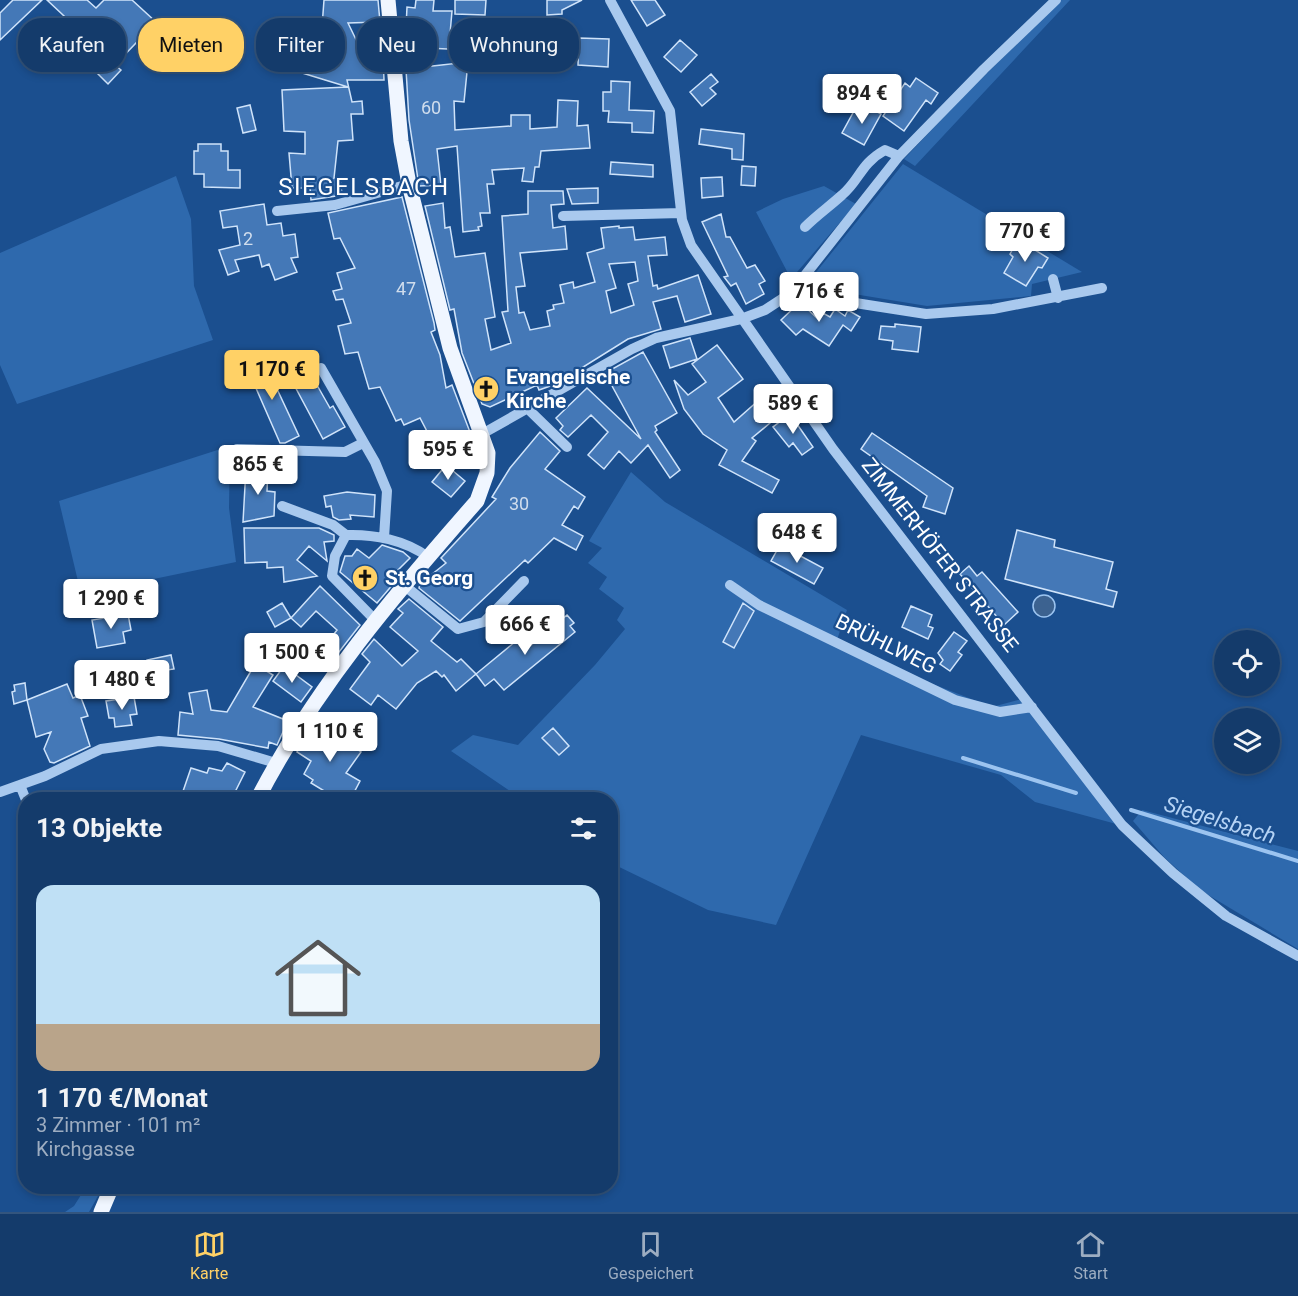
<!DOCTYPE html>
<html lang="de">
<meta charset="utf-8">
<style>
:root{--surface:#143b6b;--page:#1d4271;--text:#f1f3f6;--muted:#9dadc1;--line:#33557e;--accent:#ffd166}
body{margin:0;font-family:Roboto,sans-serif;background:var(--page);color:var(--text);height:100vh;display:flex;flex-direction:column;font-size:22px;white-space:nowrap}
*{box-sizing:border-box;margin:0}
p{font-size:20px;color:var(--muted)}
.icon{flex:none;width:33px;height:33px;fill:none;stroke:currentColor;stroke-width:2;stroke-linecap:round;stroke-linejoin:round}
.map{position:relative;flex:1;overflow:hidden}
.side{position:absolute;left:18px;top:792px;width:600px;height:402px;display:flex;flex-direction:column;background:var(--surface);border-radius:24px;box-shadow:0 3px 9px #0003,0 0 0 2px var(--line)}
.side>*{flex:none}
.guide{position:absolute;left:18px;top:18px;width:600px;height:54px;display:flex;gap:12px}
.fabs{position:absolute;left:1214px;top:630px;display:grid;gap:12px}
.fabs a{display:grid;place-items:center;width:66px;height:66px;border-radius:50%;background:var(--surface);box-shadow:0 3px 9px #0003,0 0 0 2px var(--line);font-size:30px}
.price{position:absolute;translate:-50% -51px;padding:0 14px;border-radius:6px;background:#fff;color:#222;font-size:20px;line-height:39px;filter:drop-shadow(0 2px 3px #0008)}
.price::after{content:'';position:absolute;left:50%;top:36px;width:18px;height:14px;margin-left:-9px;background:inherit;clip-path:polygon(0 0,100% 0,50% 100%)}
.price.on{background:var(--accent);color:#111}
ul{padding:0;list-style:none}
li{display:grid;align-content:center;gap:12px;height:318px;padding:0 18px}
li span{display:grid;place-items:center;height:186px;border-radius:18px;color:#555}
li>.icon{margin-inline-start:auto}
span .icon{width:108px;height:108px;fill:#fffc;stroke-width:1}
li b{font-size:26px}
h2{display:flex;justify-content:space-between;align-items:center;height:72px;padding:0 18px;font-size:26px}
.chip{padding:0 21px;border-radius:24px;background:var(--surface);box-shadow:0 3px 9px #0003,0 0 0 2px var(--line);font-size:21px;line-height:54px}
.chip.on{background:var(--accent);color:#111}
.tab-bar{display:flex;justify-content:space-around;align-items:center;height:84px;border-top:2px solid var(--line);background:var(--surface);font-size:16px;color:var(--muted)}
.tab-bar a{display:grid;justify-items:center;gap:3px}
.tab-bar .on{color:var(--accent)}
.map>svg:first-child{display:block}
.green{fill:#2e69ad}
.water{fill:#3c6290;stroke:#9cc4f0;stroke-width:1.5}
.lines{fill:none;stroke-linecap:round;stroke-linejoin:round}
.stream{stroke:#9cc4f0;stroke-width:4}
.building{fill:#4478b7;stroke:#cfe3fa;stroke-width:1.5;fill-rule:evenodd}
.minor{stroke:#a9c9ee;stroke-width:10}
.major{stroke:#f0f6ff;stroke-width:15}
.labels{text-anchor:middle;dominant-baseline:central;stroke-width:4.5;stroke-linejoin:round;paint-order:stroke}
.number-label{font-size:18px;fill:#d0dded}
.poi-label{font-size:21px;font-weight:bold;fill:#fff;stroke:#1b4f8f;text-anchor:start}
.street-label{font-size:21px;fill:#fff;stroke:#1b4f8f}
.water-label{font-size:22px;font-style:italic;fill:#b5d3f5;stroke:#1b4f8f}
.quarter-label{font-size:24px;letter-spacing:1.5px;fill:#fff;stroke:#1b4f8f}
</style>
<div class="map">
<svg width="1298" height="1212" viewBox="0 0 1298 1212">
<rect width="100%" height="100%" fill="#1b4f8f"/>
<!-- green -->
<path class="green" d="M1061,0H1070L915,166L904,159L962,98Z
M903,164L1082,272L1032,284L1031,296L927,306L805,286Z
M176,176L191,219L194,286L213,340L17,404L0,365V253Z
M824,186L856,204L791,279L756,212L783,199Z
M230,446L229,508L236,562L81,594L59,501Z
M631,472L665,502L847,610L835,646L992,707L1022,699L1120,825L1035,802L1001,775L861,735L776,925L708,910L613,864L610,861V800L522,799L451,751L473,735L518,745L595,665L625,629L617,620L624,608L599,589L607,577L588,563L602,548L589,541Z
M1142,810L1298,851V949L1200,890L1164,857L1133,821Z
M86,1187H103L89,1212H65L74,1206Z"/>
<!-- water -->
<path class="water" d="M1033 606a11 11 0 1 1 22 0a11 11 0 1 1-22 0Z"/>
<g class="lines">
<!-- stream -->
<path class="stream" d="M963,758L1076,793
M1131,810L1298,861"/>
</g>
<!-- building -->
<path class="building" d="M13,0H42L0,40V13Z
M47,0H87L96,8L104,0H132L156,22L115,65L121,70L108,84L94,70L102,62L74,36L79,30Z
M324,0H378L380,22L348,23L365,58H383L384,80H347L352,102L362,101L363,114H351L353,140L338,141L334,178L340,177L342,195L311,200L310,188H292L289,153L305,154V132L284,131L282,90L348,87L276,65L289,24L333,37L322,27Z
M416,0H434L433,11H452L450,34L471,37L469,50L405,47L407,7L415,8Z
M455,0H486L485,15L455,14Z
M547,0H582L562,10V14L547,15Z
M631,0H655L665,15L647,26Z
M579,38L609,39L608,67L578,65Z
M680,40L697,55L681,72L664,57Z
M468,62L464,102L454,101L455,130L511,126V115H530V129L557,127L558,100L578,101L577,126L588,125L590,148L541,151L539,167H535L533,182L522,181L524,168L492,170L494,184H487L490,213H480L482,226L478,227L479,230L463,232L457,146L437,149L441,185L419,186L409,120L406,69Z
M711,74L718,82L710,88L716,94L702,106L690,92Z
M916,78L938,93L931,104L926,100L904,131L883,116L905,83L910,87Z
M611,81L630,82L629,110L654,111L653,133L632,132V123L608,122L609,111H603V92H611Z
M250,105L256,130L243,133L237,108Z
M867,106L881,114L864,145L842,133L854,111L862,115Z
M701,129L744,134L743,160L732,159V149L699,144Z
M198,144H221V151H228V170H240V188L204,187V174H194V151H198Z
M611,162L653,165V177L610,174Z
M742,166L756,167L755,186L741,185Z
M722,177L723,196L702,198L701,178Z
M598,188V203L572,204L567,189Z
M528,191H563L564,204L551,205L553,228L565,226L567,249L520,253L525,286L516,287L519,313L524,312L530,330L550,326L547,311L554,309L553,305L564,303L560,285L573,282L574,288L595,282L587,253L604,248L601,228L619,226V228L633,227L635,240L665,237L667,255L648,256L653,286L657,285L658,289L698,275L711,314L685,322L677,296L653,302L661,329L628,339L556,384L539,390L537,385L490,407L482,404L462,353L454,309L450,310L425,206L443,203L445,228L450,227L455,257L485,253L495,317L485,319L491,350L511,343L502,312L508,311L502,216L528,214ZM635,262L638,281L628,284L634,305L611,313L606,291L616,288L609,264Z
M402,197L434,323L435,330L431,332L440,355L446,388L452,385L473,440L452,448L453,452L441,458L420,418L404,425L401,419L396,421L380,387L369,389L358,352L345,354L338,326L351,323L343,299L336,300L333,291L342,289L337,273L355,268L340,238L334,239L328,213Z
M264,204L267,225L281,223L283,236L295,234L298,257L291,258L297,272L275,280L269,264L262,267L259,255L235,260L239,271L228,275L219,250L240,245L237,226L223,228L220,211Z
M721,214L726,237H730L747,268L755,265L765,281L759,284L764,294L746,304L736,283L731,286L724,277L728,276L702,222Z
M1022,242L1048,258L1042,268L1038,267L1026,286L1004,273L1013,257L1010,254L1015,245L1018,247Z
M800,302L819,320L823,313L830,317L835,309L845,316L848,310L860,317L851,331L843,325L829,346L803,329L796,335L781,320Z
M895,324L921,327L918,352L892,349L893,341L879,339L881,326L895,327Z
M690,338L697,359L670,368L663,346Z
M717,345L743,379L718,398L734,422L760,399L776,418L752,438L756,441L742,461L779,480L772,493L719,465L727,450L703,434L684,409L674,380L688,395L706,382L692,364Z
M643,352L677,413L655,426L657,430L655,432L680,470L670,478L648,445L631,463L619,451L604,469L588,455L608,432L591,415L568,437L560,430L563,426L556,418L587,388L641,439L605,373Z
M262,357L299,436L285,443H280L245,363Z
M309,371L330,408L333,406L345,427L323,439L292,381Z
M790,414L813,447L802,455L793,443L789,447L773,427Z
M540,432L560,451L545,469L585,497L578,509L574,506L562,525L583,536L576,550L554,538L528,563L525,560L460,621L419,588L420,584L446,563L441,558L496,499L492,497L510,468Z
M872,433L953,488L945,514L923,507L927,496L861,449Z
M446,465L465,481L451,497L432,482Z
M246,468L268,469L267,491L275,492L274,516L243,522Z
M347,492L375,495L374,517L350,515L351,519L339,520L333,517L331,506L326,507L324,496Z
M244,528H319L334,535V541L324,542L327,561L309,546L297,560L317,576L284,582L283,567L267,568V562L245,563Z
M1017,530L1055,540L1054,547L1113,562L1106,589L1117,592L1113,607L1005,579Z
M382,545L403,552L410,558L389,579L394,583L377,603L340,572L345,556H352L357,549L369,558Z
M780,545L823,568L814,584L771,561Z
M969,566L977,576L982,572L1018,612L1004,625L960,574Z
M320,586L360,625L339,652L327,643L337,630L316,611L301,627L291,618Z
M409,599L443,627L431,641L457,662L461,659L476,674L456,691L444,675L442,677L436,671L417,683L396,709L378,695L371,705L350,689L370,662L362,654L374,639L402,666L418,651L390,627L403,613L398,609Z
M282,603L291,618L275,627L267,612Z
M743,603L754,611L734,648L723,642Z
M911,606L932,615L928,626L933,628L928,639L902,627Z
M128,614L131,630L123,632L125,643L97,648L92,620Z
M567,615L574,623L570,626L575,632L504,690L494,679L485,686L476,674L516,641L524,651Z
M954,632L967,641L958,652L962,655L950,671L940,664L943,660L938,653Z
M171,655L174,669L149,673L147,660Z
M255,664L273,675L253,707L288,721L277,745L269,742L268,748L219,739L178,735L180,712L193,714L189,693L207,690L211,710L227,712Z
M284,666L312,687L301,702L273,681Z
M25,683L27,700L14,704L12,692L15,691L14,685Z
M67,684L73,698L80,695L88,716L81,718L90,746L54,763L50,762L44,749L51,732L36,737L27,700Z
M134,697L137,714L130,715L132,725L115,727L114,718H109L106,701Z
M320,723L361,752L346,773L360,781L350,800H339L311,783L313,780L304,774L311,761L297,752L304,739L308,741Z
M553,728L569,746L559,755L542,738Z
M227,763L245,772L231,800H180L191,768L207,773L209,768L222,771Z"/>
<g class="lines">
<!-- minor -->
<path class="minor" d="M610,0L670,111L682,220L691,245L833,449L1122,825L1173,873L1226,916L1298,956
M277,211L335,205L409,184
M563,216L681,213
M805,227C817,215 830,206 842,195C860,180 860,164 885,150L899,156
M1053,279L1058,298
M791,293L926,314L993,309L1102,288
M321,368L375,462L387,491L384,538
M528,409L567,447
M482,434L632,349L656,338L741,319L765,310L791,293L899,156L984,69L1056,0
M237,449L345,452L363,443
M282,506L333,525L346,535
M730,585L759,605L955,700L1000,712L1032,707
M405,586L458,629L484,622L524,581
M377,622L332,576L335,556L346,535C374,534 405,540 428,557
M20,785L26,800
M0,792L45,776L101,749L159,741L218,746L276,763
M460,800H469"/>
<!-- major -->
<path class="major" d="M257,800C314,689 395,594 477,501L487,473L488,453L450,348L409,184L401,141L388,0
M101,1212L112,1186"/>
</g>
<!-- icons -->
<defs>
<symbol id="church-disc" viewBox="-11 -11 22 22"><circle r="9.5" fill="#ffd166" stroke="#1b4f8f"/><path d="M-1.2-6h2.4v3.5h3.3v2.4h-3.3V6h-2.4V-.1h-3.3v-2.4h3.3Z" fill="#111"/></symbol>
</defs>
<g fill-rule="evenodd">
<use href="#church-disc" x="471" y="374" width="30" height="30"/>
<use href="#church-disc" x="350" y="563" width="30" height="30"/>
</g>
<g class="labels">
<!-- number labels -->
<g class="number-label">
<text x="431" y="107">60</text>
<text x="248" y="238">2</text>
<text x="406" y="288">47</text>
<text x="519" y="503">30</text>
</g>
<!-- poi labels -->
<g class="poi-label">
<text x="506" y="377">Evangelische<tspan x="506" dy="24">Kirche</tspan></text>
<text x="385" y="578">St. Georg</text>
</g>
<!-- street labels -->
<g class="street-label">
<text transform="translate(940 555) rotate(52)">ZIMMERHÖFER STRASSE</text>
<text transform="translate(886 644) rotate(26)">BRÜHLWEG</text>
</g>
<!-- water labels -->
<g class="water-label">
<text transform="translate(1220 820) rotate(17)">Siegelsbach</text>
</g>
<!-- quarter labels -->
<g class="quarter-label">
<text x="364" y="187">SIEGELSBACH</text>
</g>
</g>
</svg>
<div class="fabs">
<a><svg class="icon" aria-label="locate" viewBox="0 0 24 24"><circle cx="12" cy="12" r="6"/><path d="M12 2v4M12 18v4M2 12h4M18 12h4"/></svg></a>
<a><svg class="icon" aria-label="layers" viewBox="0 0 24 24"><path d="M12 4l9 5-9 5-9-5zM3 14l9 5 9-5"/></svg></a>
</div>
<b class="price" style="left:862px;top:125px">894 €</b>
<b class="price" style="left:1025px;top:263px">770 €</b>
<b class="price" style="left:819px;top:323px">716 €</b>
<b class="price on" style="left:272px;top:401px">1 170 €</b>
<b class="price" style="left:793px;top:435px">589 €</b>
<b class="price" style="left:448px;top:481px">595 €</b>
<b class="price" style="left:258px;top:496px">865 €</b>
<b class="price" style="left:797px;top:564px">648 €</b>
<b class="price" style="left:111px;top:630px">1 290 €</b>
<b class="price" style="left:525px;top:656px">666 €</b>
<b class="price" style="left:292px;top:684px">1 500 €</b>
<b class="price" style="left:122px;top:711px">1 480 €</b>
<b class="price" style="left:330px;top:763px">1 110 €</b>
<div class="guide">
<a class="chip">Kaufen</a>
<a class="chip on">Mieten</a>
<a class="chip">Filter</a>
<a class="chip">Neu</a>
<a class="chip">Wohnung</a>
</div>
<section class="side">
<h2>13 Objekte<svg class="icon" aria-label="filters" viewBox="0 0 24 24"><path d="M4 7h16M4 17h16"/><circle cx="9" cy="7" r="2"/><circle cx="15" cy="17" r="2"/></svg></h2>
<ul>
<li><span style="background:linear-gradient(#bfe0f5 75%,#b9a48a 0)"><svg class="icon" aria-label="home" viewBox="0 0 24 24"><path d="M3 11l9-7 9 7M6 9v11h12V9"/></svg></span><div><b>1 170 €/Monat</b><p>3 Zimmer · 101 m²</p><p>Kirchgasse</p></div></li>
</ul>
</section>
</div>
<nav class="tab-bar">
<a class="on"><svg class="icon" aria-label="map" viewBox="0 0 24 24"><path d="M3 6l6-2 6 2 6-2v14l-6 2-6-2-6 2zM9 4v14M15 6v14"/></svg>Karte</a>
<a><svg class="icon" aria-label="saved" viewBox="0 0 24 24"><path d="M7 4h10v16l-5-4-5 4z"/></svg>Gespeichert</a>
<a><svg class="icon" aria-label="home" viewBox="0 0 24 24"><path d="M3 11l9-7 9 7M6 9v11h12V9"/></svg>Start</a>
</nav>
